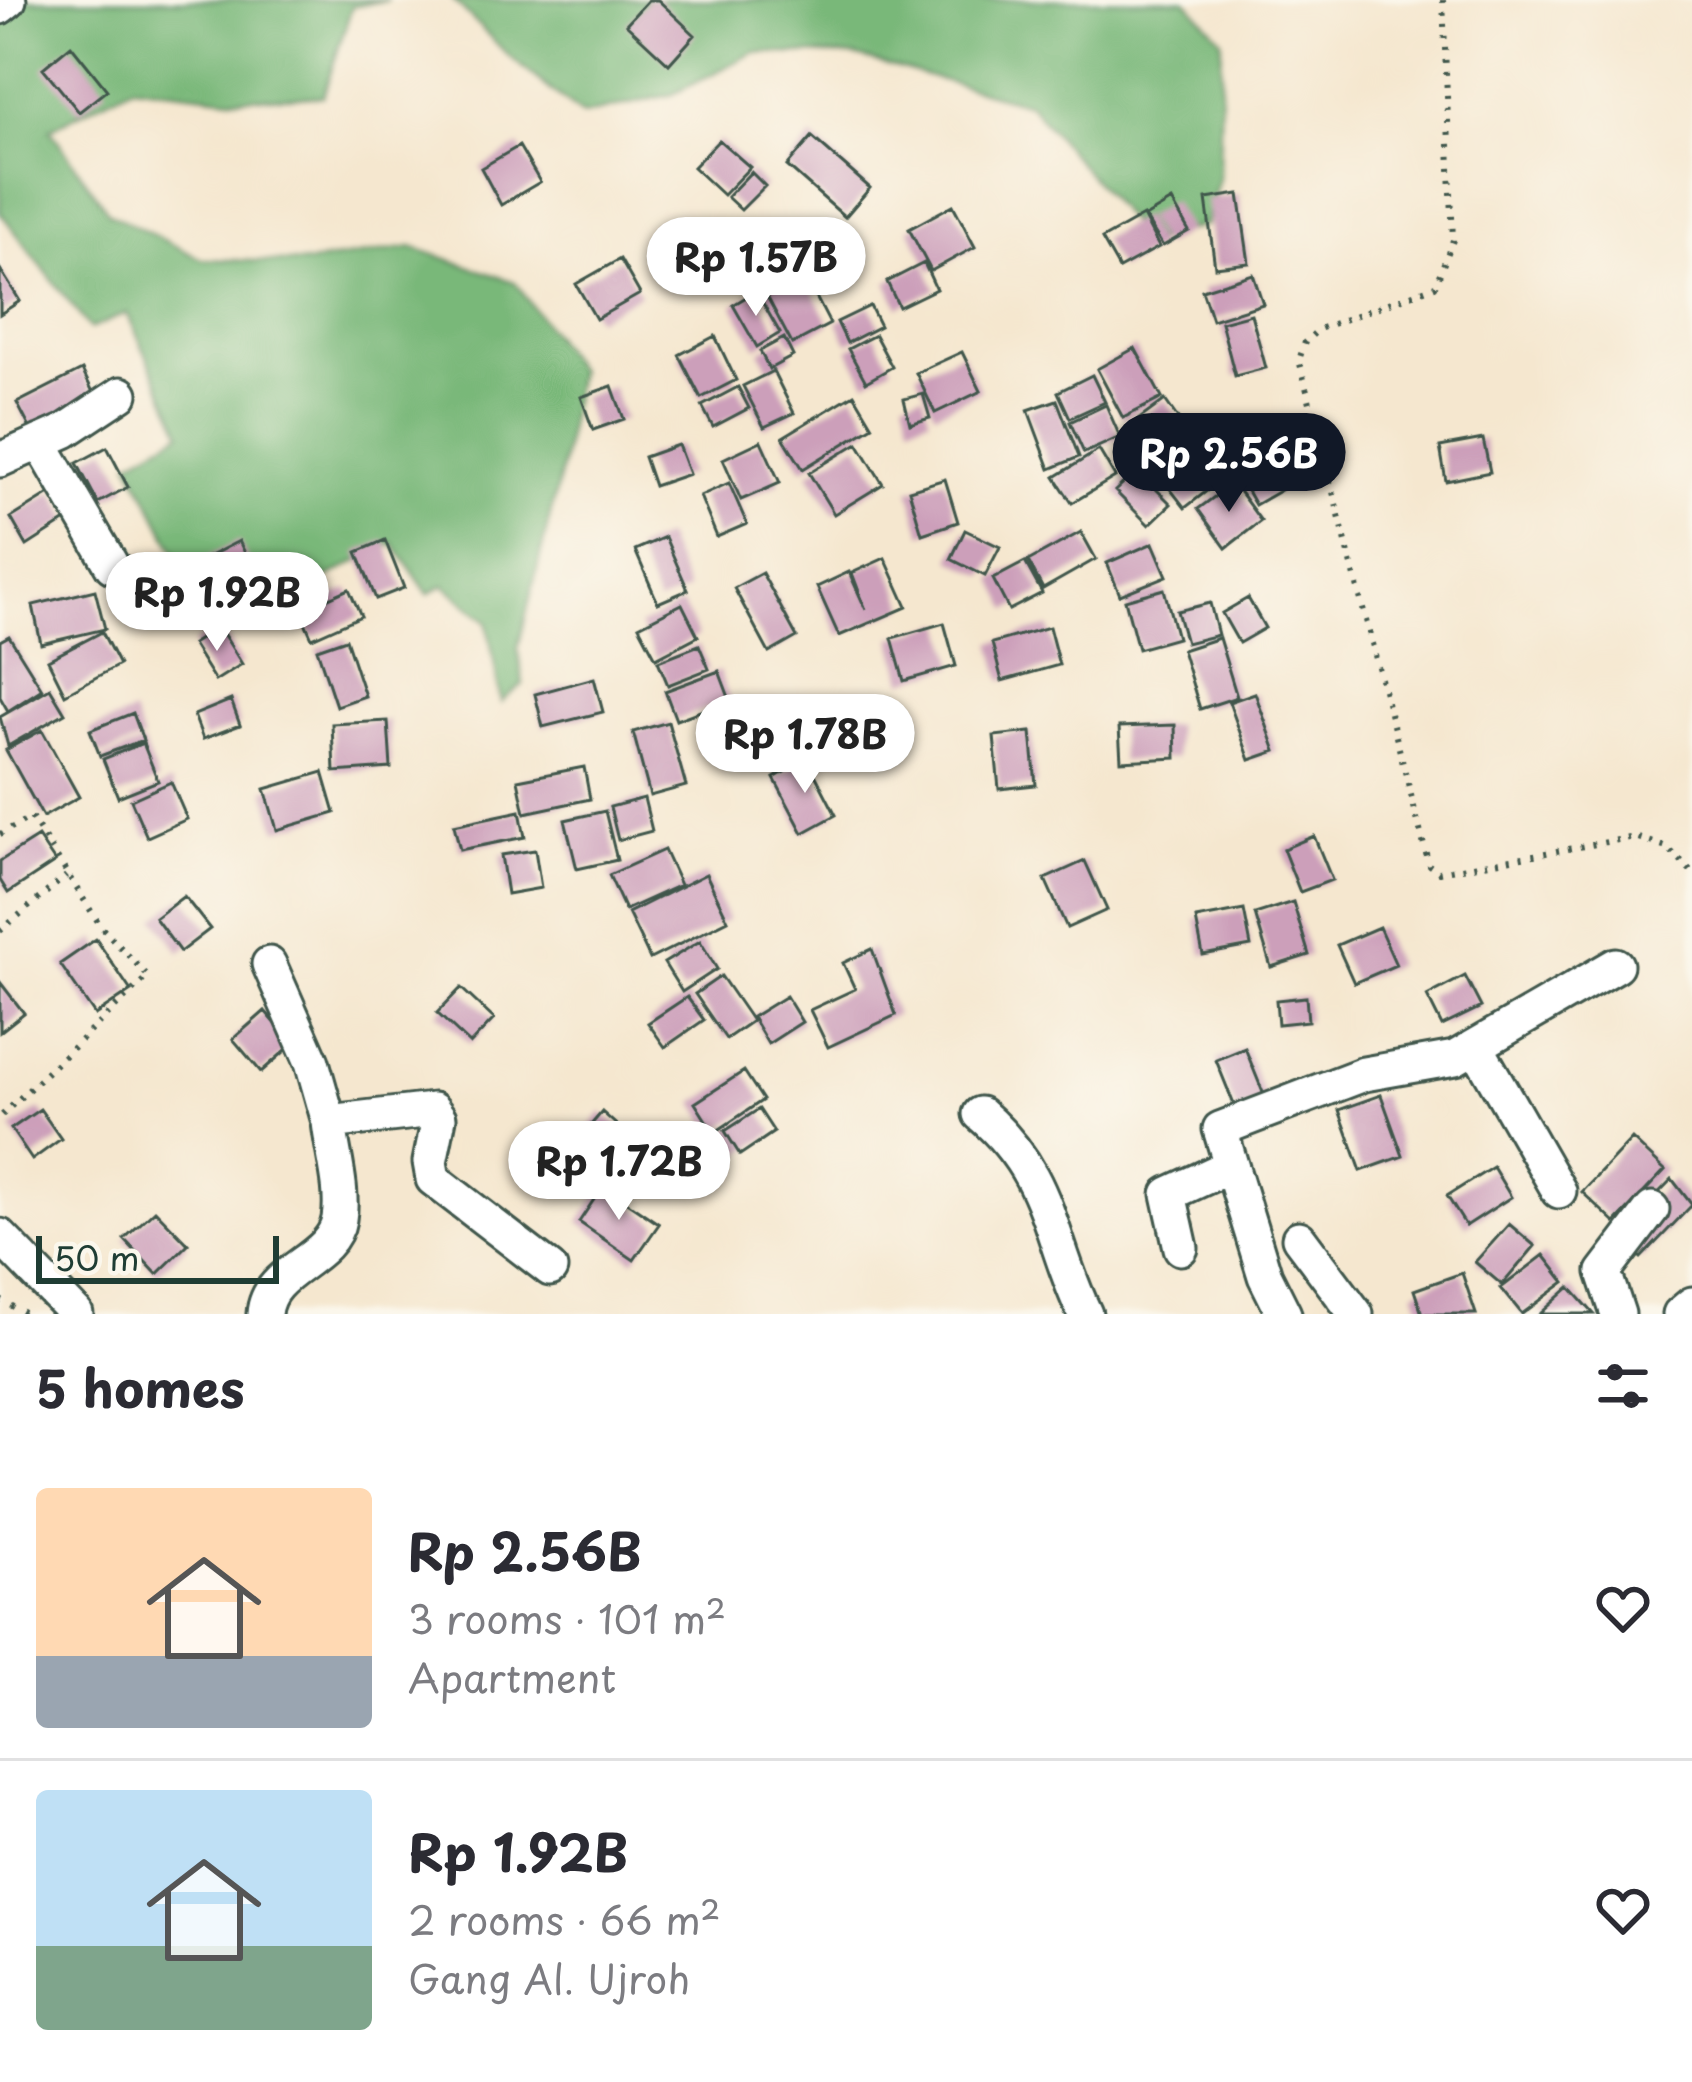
<!DOCTYPE html>
<meta charset="utf-8">
<style>
:root{--surface:#fff;--page:#f7f7f7;--text:#2b2b33;--muted:#7c7c81;--line:#e1e1e2;--accent:#111827}
body{margin:0;font-family:"Playpen Sans",sans-serif;background:var(--page);color:var(--text);height:100vh;display:flex;flex-direction:column;font-size:45px;white-space:nowrap}
*{box-sizing:border-box;margin:0}
p{font-size:39px;color:var(--muted)}
.icon{flex:none;width:66px;height:66px;fill:none;stroke:currentColor;stroke-width:2;stroke-linecap:round;stroke-linejoin:round}
.map{position:relative;height:1314px;overflow:hidden}
.sheet{display:flex;flex-direction:column;background:var(--surface);flex:1}
.sheet>*{flex:none}
.scale{position:absolute;left:36px;bottom:30px;width:243px;box-sizing:border-box;padding-left:12px;border:6px solid #1f3d34;border-top:0;font-size:33px;line-height:42px;white-space:nowrap;color:#1f3d34;-webkit-text-stroke:9px #fbf7ec;paint-order:stroke}
.price{position:absolute;translate:-50% -102px;padding:0 27px;border-radius:42px;background:#fff;color:#222;font-size:39px;line-height:78px;filter:drop-shadow(0 3px 6px #0008)}
.price::after{content:'';position:absolute;left:50%;top:72px;width:36px;height:27px;margin-left:-18px;background:inherit;clip-path:polygon(0 0,100% 0,50% 100%)}
.price.on{background:var(--accent);color:#fff}
ul{padding:0;list-style:none}
li{display:flex;align-items:center;gap:36px;height:300px;padding:0 36px}
li+li{border-top:3px solid var(--line)}
li span{display:grid;place-items:center;flex:none;width:336px;height:240px;border-radius:12px;color:#555}
li>.icon{margin-inline-start:auto}
span .icon{width:144px;height:144px;fill:#fffc;stroke-width:1}
li b{font-size:51px}
h2{display:flex;justify-content:space-between;align-items:center;height:144px;padding:0 36px;font-size:51px}
.map>svg:first-child{display:block}
.forest{fill:#79b879;stroke:#4c7a56;stroke-width:3}
.building{fill:#cc9fba}
.lines{fill:none;stroke-linecap:round;stroke-linejoin:round}
.street-casing{stroke:#3f564b;stroke-width:39}
.path{stroke:#3f564b;stroke-width:6;stroke-dasharray:3 9;stroke-linecap:butt}
.street{stroke:#fff;stroke-width:33}
</style>
<div class="map">
<svg width="1692" height="1314" viewBox="0 0 1692 1314">
<rect width="100%" height="100%" fill="#fbf7ec"/>
<filter id="ink" filterUnits="userSpaceOnUse"><feTurbulence type="fractalNoise" baseFrequency=".00833" numOctaves="2"/><feDisplacementMap in="SourceGraphic" scale="24" xChannelSelector="R" yChannelSelector="G"/><feConvolveMatrix kernelMatrix="1 2 1 2 8 2 1 2 1" color-interpolation-filters="sRGB"/></filter>
<filter id="wash" filterUnits="userSpaceOnUse"><feTurbulence type="fractalNoise" baseFrequency=".004" numOctaves="4" result="noise"/><feDisplacementMap in="SourceGraphic" scale="48" xChannelSelector="R" yChannelSelector="G"/><feGaussianBlur stdDeviation="2.7" result="paint"/><feColorMatrix in="noise" values="0 0 0 0 0 0 0 0 0 0 0 0 0 0 0 0 0 1.4 0 .05"/><feComposite in="paint" operator="in"/></filter>
<g filter="url(#wash)">
<rect width="100%" height="100%" fill="#f5e7cf"/>
<!-- forest -->
<path class="forest" d="M0,0H388L352,6L323,96L231,98L133,86L50,129L109,213L202,259L308,263L412,247L515,282L577,370L562,466L518,648L523,684L501,702L487,621L444,585L428,594L393,543L321,581L326,596L278,622L258,592L209,617L129,462L182,432L127,313L90,329L0,212Z
M453,0H1186L1222,39L1219,178L1205,225L1147,243L1029,104L854,56L755,52L673,94L582,115L511,58Z"/>
<g id="blocks">
<!-- building -->
<path class="building" d="M648,0H658L695,35L669,64L626,24Z
M71,45L107,90L79,112L43,68Z
M812,137L870,188L845,217L787,166Z
M719,140L750,167L723,195L693,167Z
M519,146L540,182L501,205L481,168Z
M751,172L765,186L741,210L727,197Z
M1239,194L1249,263L1215,267L1206,199Z
M1172,201L1189,231L1163,246L1145,217Z
M953,205L975,247L931,271L909,229Z
M1143,216L1159,247L1119,269L1102,239Z
M620,259L640,294L596,319L576,284Z
M924,263L936,289L899,307L887,282Z
M801,268L830,324L792,344L762,287Z
M0,269L20,301L0,314Z
M1253,274L1263,304L1212,320L1202,290Z
M756,291L780,333L757,347L733,305Z
M870,306L880,326L847,343L837,322Z
M1251,314L1266,368L1235,376L1221,322Z
M875,335L892,367L866,382L848,349Z
M715,336L736,380L701,398L679,355Z
M784,338L793,356L769,369L760,351Z
M1135,348L1162,398L1123,418L1097,369Z
M962,352L981,391L935,413L916,373Z
M82,370L96,398L32,432L17,403Z
M773,371L794,413L764,427L743,386Z
M1092,375L1105,402L1070,418L1058,392Z
M612,386L624,419L593,430L581,397Z
M738,387L749,408L713,427L702,406Z
M854,394L873,426L803,469L783,437Z
M923,394L930,418L910,424L904,399Z
M1057,400L1079,457L1050,469L1028,410Z
M1165,400L1181,423L1143,450L1127,428Z
M1106,405L1120,437L1084,453L1070,422Z
M1191,424L1230,473L1185,508L1147,459Z
M1483,439L1490,472L1446,481L1440,447Z
M761,441L780,483L741,500L723,459Z
M1263,442L1288,486L1255,505L1230,461Z
M858,443L883,484L834,514L809,473Z
M678,445L689,474L654,486L644,457Z
M107,447L128,487L98,503L77,463Z
M1099,450L1115,477L1072,503L1055,477Z
M1137,470L1171,504L1149,525L1115,491Z
M945,479L958,522L922,534L909,490Z
M729,483L747,524L717,537L700,496Z
M1233,483L1261,521L1226,548L1198,509Z
M53,492L69,519L27,546L11,518Z
M965,530L1000,547L985,576L951,559Z
M1081,532L1096,559L1043,589L1028,561Z
M665,537L688,590L658,603L635,550Z
M385,540L404,588L376,599L357,552Z
M239,541L263,589L207,618L183,570Z
M1153,543L1167,576L1120,595L1107,563Z
M885,558L907,607L839,636L817,587L849,572L866,610L852,573Z
M1025,562L1042,593L1009,610L993,579Z
M181,572L196,613L149,630L135,590Z
M762,573L797,637L769,653L734,588Z
M349,589L361,616L312,638L300,611Z
M1164,589L1177,638L1138,649L1125,600Z
M95,590L105,629L41,644L33,605Z
M1248,598L1265,628L1239,643L1222,613Z
M1210,603L1218,635L1186,643L1177,611Z
M682,604L698,636L656,658L639,626Z
M944,623L956,666L904,681L892,638Z
M219,627L242,664L215,681L192,644Z
M1049,627L1059,665L1002,681L992,643Z
M102,632L119,665L65,694L48,660Z
M9,636L42,689L8,711L0,697V641Z
M1219,638L1237,697L1200,709L1182,650Z
M346,639L365,696L336,706L317,649Z
M699,645L709,669L668,685L658,661Z
M719,671L730,700L676,720L665,691Z
M594,678L603,712L543,727L535,694Z
M50,688L65,713L8,746L0,717Z
M1255,693L1276,751L1250,760L1229,702Z
M890,698L909,734L874,753L855,718Z
M231,700L240,725L203,739L194,715Z
M133,713L143,740L100,756L90,730Z
M388,721L391,768L334,772L332,724Z
M668,722L686,786L650,796L633,732Z
M1175,725L1176,758L1121,761L1119,727Z
M42,730L79,797L43,817L6,750Z
M1031,732L1036,785L999,789L994,736Z
M143,743L158,781L118,797L103,759Z
M807,759L836,815L803,833L774,778Z
M584,767L590,799L525,813L518,780Z
M323,772L335,813L277,830L265,789Z
M171,782L187,819L147,837L131,800Z
M644,798L652,831L618,840L610,807Z
M520,811L525,837L460,850L454,825Z
M605,811L617,860L577,869L565,820Z
M1314,836L1332,880L1300,892L1283,849Z
M38,837L55,862L8,893L0,880V861Z
M535,850L541,888L507,894L501,855Z
M664,850L680,885L625,910L609,875Z
M1085,861L1107,910L1067,928L1045,879Z
M706,874L728,920L650,959L628,913Z
M184,896L210,929L180,952L155,918Z
M1293,902L1309,955L1271,967L1255,914Z
M1244,910L1251,946L1203,955L1196,919Z
M1379,927L1396,965L1354,983L1337,945Z
M96,939L131,991L95,1015L60,964Z
M700,941L717,969L682,992L664,963Z
M872,949L896,1015L828,1047L810,1010L855,989L843,963Z
M721,976L752,1021L726,1039L695,994Z
M1465,976L1481,1007L1442,1026L1427,996Z
M0,982L24,1013L0,1032Z
M461,988L494,1019L470,1044L437,1013Z
M786,996L802,1022L768,1044L752,1017Z
M687,997L704,1020L665,1047L648,1023Z
M1306,997L1308,1021L1278,1024L1276,1000Z
M265,1011L293,1044L261,1072L233,1039Z
M1245,1048L1266,1100L1237,1112L1216,1060Z
M744,1071L763,1100L714,1133L695,1103Z
M1381,1095L1403,1156L1361,1171L1339,1110Z
M40,1109L61,1139L32,1160L11,1129Z
M759,1109L774,1132L740,1155L725,1131Z
M602,1112L630,1137L600,1172L572,1147Z
M1632,1139L1665,1170L1615,1223L1582,1192Z
M1493,1167L1511,1197L1466,1226L1447,1196Z
M1672,1179L1692,1205L1641,1258L1617,1235Z
M603,1186L659,1224L634,1260L579,1222Z
M155,1210L188,1244L157,1274L124,1239Z
M1509,1224L1535,1246L1502,1285L1475,1262Z
M1544,1255L1565,1282L1522,1314L1501,1288Z
M1462,1273L1476,1314H1422L1414,1290Z
M1570,1287L1594,1314H1540Z"/>
</g>
</g>
<g filter="url(#ink)">
<use href="#blocks" fill-opacity="0" stroke="#3f564b" stroke-width="3"/>
<g class="lines">
<defs>
<path id="street" d="M0,7L9,0
M40,442L112,566
M0,460L65,431L121,394
M269,964L312,1062L329,1122
M1477,1048L1559,1191
M980,1114C1053,1177 1047,1236 1085,1314
M0,1236L76,1314
M1299,1238L1356,1314
M1181,1248L1169,1194L1230,1166
M264,1314C267,1268 332,1262 339,1219C344,1189 332,1151 329,1122L433,1110L439,1118L430,1162L433,1179L550,1269
M1284,1314L1265,1276L1220,1129L1364,1074L1455,1058L1616,965
M1618,1314L1604,1272L1652,1209
M1680,1314L1692,1304"/>
</defs>
<!-- street casing -->
<use href="#street" class="street-casing"/>
<!-- path -->
<path class="path" d="M1443,0L1453,240L1435,286L1319,329L1305,342L1299,360L1429,865L1439,872L1635,837L1667,847L1692,873
M0,834L31,817L102,928L148,976L0,1117
M0,931L66,876
M0,1300L26,1314"/>
<!-- street -->
<use href="#street" class="street"/>
</g>
</g>
</svg>
<div class="scale">50 m</div>
<b class="price" style="left:756px;top:319px">Rp 1.57B</b>
<b class="price on" style="left:1229px;top:515px">Rp 2.56B</b>
<b class="price" style="left:217px;top:654px">Rp 1.92B</b>
<b class="price" style="left:805px;top:796px">Rp 1.78B</b>
<b class="price" style="left:619px;top:1223px">Rp 1.72B</b>
</div>
<section class="sheet">
<h2>5 homes<svg class="icon" aria-label="filters" viewBox="0 0 24 24"><path d="M4 7h16M4 17h16"/><circle cx="9" cy="7" r="2"/><circle cx="15" cy="17" r="2"/></svg></h2>
<ul>
<li><span style="background:linear-gradient(#ffd9b3 70%,#9aa5b1 0)"><svg class="icon" aria-label="home" viewBox="0 0 24 24"><path d="M3 11l9-7 9 7M6 9v11h12V9"/></svg></span><div><b>Rp 2.56B</b><p>3 rooms · 101 m²</p><p>Apartment</p></div><svg class="icon" aria-label="heart" viewBox="0 0 24 24"><path d="M12 20l-8-8c-3-5 5-10 8-4 3-6 11-1 8 4z"/></svg></li>
<li><span style="background:linear-gradient(#bfe0f5 65%,#7fa58c 0)"><svg class="icon" aria-label="home" viewBox="0 0 24 24"><path d="M3 11l9-7 9 7M6 9v11h12V9"/></svg></span><div><b>Rp 1.92B</b><p>2 rooms · 66 m²</p><p>Gang Al. Ujroh</p></div><svg class="icon" aria-label="heart" viewBox="0 0 24 24"><path d="M12 20l-8-8c-3-5 5-10 8-4 3-6 11-1 8 4z"/></svg></li>
</ul>
</section>
